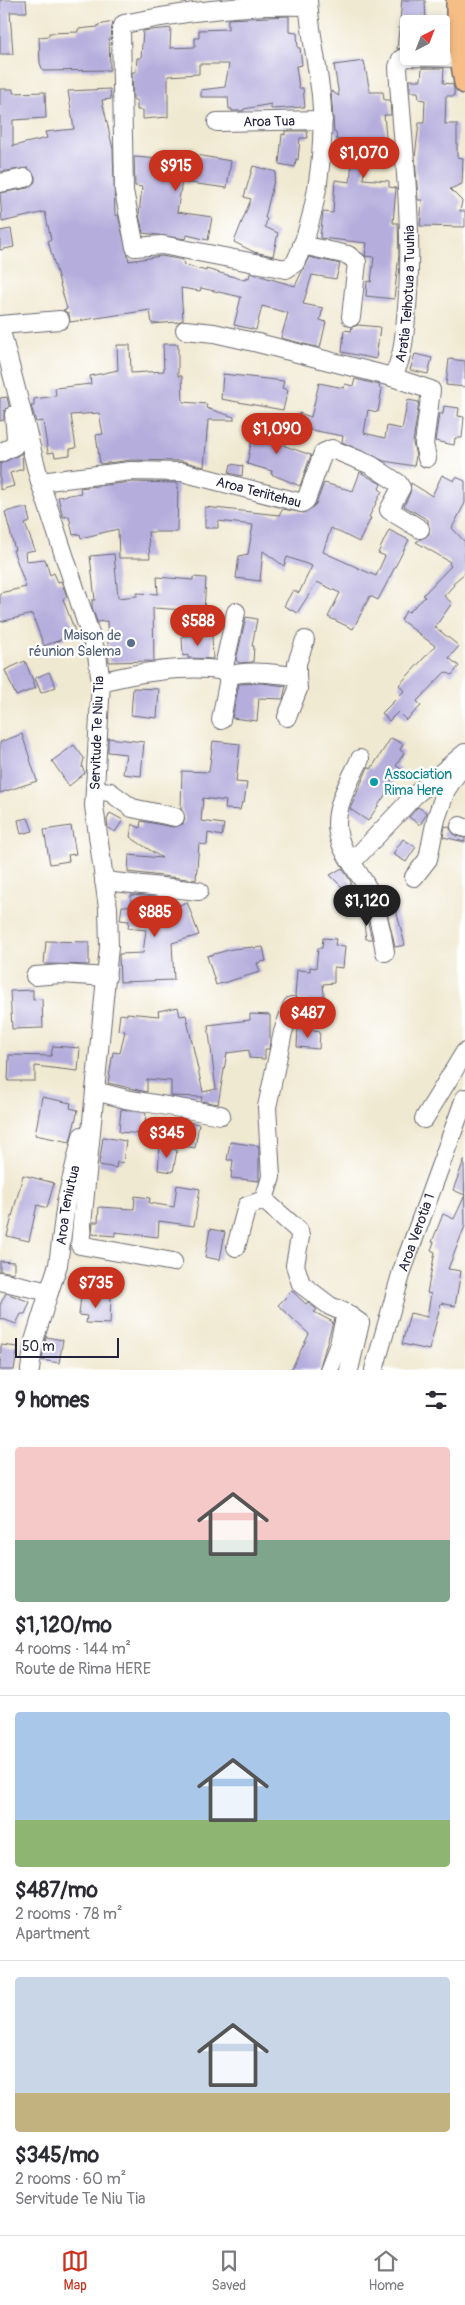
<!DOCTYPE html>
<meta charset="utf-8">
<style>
:root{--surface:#fff;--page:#f2f2f3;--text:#2b2b33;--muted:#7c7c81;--line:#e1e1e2;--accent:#c8321e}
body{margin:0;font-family:Pangolin,sans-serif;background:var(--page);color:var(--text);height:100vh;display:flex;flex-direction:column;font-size:19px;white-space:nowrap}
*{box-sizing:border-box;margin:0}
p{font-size:16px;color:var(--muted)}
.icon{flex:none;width:28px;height:28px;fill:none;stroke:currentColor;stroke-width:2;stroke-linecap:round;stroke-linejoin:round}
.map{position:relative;height:1370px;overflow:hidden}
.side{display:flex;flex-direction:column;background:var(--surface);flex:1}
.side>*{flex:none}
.needle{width:32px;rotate:42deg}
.controls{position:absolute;left:400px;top:15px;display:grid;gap:10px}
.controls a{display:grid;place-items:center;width:50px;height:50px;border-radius:5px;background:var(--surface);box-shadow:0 2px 8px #0003;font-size:25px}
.scale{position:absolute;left:15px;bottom:12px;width:104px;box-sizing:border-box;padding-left:5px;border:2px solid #22223b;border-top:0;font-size:14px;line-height:18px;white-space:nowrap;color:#22223b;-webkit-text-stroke:4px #fff;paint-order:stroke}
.price{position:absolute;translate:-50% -42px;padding:0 11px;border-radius:18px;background:var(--accent);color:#fff;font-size:16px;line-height:32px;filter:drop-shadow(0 1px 2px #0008)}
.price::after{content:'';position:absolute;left:50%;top:30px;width:15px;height:11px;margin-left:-8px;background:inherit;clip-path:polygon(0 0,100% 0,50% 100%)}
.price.on{background:#222;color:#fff}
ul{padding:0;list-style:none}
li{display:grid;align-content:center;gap:10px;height:265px;padding:0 15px}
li+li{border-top:1px solid var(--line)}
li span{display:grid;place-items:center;height:155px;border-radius:5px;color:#555}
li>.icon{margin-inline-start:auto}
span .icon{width:90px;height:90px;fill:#fffc;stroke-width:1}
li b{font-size:21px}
h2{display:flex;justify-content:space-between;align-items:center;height:60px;padding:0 15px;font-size:21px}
.tabs{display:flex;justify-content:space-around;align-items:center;height:70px;border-top:1px solid var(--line);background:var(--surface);font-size:14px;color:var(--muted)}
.tabs a{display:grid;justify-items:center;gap:2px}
.tabs .on{color:var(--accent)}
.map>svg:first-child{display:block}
.building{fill:#b5aedd}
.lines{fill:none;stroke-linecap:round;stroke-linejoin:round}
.minor-casing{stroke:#6a6870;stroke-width:20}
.major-casing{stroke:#6a6870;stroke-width:24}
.minor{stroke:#fff;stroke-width:18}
.major{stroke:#f6be86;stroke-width:21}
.service-dot{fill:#5c6f8a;stroke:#fff;stroke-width:2}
.culture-dot{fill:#0f9aa8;stroke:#fff;stroke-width:2}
.labels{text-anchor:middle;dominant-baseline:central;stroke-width:4.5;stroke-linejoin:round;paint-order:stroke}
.street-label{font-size:14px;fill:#22223b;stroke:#fff}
.service-label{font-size:14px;fill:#4e5e75;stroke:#fff;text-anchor:end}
.culture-label{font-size:14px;fill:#0d838f;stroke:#fff;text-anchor:start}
</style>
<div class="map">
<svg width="465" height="1370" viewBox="0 0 465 1370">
<rect width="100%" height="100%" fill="#fff"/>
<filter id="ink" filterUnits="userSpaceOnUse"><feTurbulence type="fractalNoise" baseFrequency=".02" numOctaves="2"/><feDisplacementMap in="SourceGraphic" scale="10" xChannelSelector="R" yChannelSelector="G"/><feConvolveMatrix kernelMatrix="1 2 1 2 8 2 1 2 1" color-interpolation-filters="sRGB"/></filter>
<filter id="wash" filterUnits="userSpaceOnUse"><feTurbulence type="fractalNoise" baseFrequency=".0096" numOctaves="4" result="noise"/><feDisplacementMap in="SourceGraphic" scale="20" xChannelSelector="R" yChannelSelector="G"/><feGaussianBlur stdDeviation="1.12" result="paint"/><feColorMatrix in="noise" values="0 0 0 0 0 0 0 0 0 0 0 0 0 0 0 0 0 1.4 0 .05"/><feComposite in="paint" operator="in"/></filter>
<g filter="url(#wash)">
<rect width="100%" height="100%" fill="#f0e9d1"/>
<g id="blocks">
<!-- building -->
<path class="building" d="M0,0H26L27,12H10L13,54H0Z
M402,0H425L426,24H409V46L397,49Z
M289,16V32L297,33L298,48H300L302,65L296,66L299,88H303L305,107L271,109V104L244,109L243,111H232V109H229L228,97H201V90L225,87L229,64H199V74L168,76V117L143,119V110H137V100H133L132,72H136L137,58H141L143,31L171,28L170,48L195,47V38H199V30L228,29V19Z
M113,22L111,39H109L110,70L43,71L40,63L39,37L49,36V33L78,32V29L98,27V25Z
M364,61L370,92H383L384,100H390L391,115H384L387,148H379V155L366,156L363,179L389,181V187L396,188L393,223H398L399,255L394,299L366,296L367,281L371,282L374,257L365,256L367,243L320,238L323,212L333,213L335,180L350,182L353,149H348V140H337L336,133L334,132L331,91L339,96L334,65Z
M422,68H444L443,83L452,84L454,88V96H446L445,124H457V157L463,158L462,184L450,189L462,201L460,211H465V227L420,226L422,200H418L415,157L419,123H424L425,100L419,99L418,92H410V80H421Z
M0,89H13V93L45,92L46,118L13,120V146L47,138L45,132L74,129L68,91L110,89L111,99L102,100L113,149L115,215H118L129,261L161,256L183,260L184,265L206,271V269L245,280L246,277L249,278L250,273L295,286L309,257L340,264L336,279L312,275L303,304L323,308L320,320L326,322L320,348L281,338L288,313L262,306L256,330L234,325L241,297L201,288L200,291L181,288L183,320L178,322L152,324L150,310L70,322L69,314L63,310L67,309L48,241L51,240L45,212L2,222L0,193L28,188L35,182V176L28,168L0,172Z
M285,131H307L308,138H300L298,160L296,159L295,167L279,164L282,134L285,135Z
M179,152L231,161L227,188L182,182L177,212L212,217L208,240L187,235L186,239L143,233L139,214L142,187L135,186L134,157L160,159L161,153L178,155Z
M253,166L276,172L265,218L267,219L265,227L278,233L273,256L254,252L234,242L251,199L244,197Z
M11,229L14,247L0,250V231Z
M358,325L380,327L376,359L342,352L344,330L351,331L352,327Z
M163,344H178V376H182L183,402L207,404L206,408L234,417V420H208L204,467L182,461L131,460L100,464L96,435L103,434L99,413L71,415L76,448L70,449V455L55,457L54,452L48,453L43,421L36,422L31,406H34V399L56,396L55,388L91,384L90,376L118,370L117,345H130L131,373L164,371Z
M415,354L432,358L428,374L410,370Z
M449,359L465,361V387L446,385Z
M223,374L284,381L282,388L288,390L283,410L221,399Z
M355,379L380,385L379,388L382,389L378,412L368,410L364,433L385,438L387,426L402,429L408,400L419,402L413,443L416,456L414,466L384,461L342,442L343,436L295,427L299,413L311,417L319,383L344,388L345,384L353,386Z
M7,397L9,406L4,411V420L0,421V398Z
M444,406L459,408L458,416L464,417L462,438H455L454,445L435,441L439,414H443Z
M255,424L289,434L285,446L311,455L300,486L271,474L272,471L247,464Z
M22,453L23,469L10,473L14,486L0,490V464Z
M231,464L243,466L242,476L229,473Z
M360,472L381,484L379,489L382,491L369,517L371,518L359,542L331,528L323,552L376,576L385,556L378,553L389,530L409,540L378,600L370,596L353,629L328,617L340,593L317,582L297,613L284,606L293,590L299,593L312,566L287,557L284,566L263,551L260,581L236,578L239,556L248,554L253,525L218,521V528H205V507L279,515L283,509L304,513L316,504L324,483L353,491Z
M442,475L454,481L456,477L465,481V503L452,528L465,542V573L453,583L454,585L444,596L452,603L435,627L459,646L449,658L459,666L452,675L445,672L417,701L421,706L406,720L398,712L389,721L382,713L404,691L399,685L435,646L401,620L406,611L409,612L425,597L423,595L451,566L449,564L450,562L416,542L429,534L428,520L404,506L410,493L411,483L432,496Z
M132,482L178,483L177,532H148L150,558H119L118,529L81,538L80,534L73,535L69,516L63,517L58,497L81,493L80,488Z
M21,508H27L30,522L25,524L35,550L25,552L26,561L45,559L50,575L54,573L58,582L61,581L67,597L63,599L76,634L44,646L32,614L0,622V593L26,587L13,550H15L5,512Z
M114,554L118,598L137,596V593L158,594L157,577L193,580V577L206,578L204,611L153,608L154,661L109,662L107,621L97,622L92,607V600H95L90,556Z
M246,617L257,619L252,646H254L253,662L239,663L236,660Z
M212,635L213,659L188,658V655L183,656L182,636Z
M25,661L36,688L16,696L5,670Z
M49,672L56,687L41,693L35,678Z
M261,683L286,686L283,699L259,698L257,721L232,718L239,684Z
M133,688L159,689L157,718L131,715Z
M22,734L37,781L0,793V742Z
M108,738L144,742L141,776L123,774L126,754L108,752Z
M391,738L403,744L400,750L404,753L396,766L400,768L391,781L393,783L368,821L350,809L368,767L371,769Z
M213,741L240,744L236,782L247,783L244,803L242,802L240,810L225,809L226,801L203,798L201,821L224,824L222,836L208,833L207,845L199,844L196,880L128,872L129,855L162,858L130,837L132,824L140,828L141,821L173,827L183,824L185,819L181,808L182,771L209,772Z
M74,745L84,758L82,767L85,773L69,786L52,761Z
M418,807L427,813L420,825L409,817Z
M110,813L123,820L115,832L108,828L107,820Z
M28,818L33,831L21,834L18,820Z
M71,826L76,854L68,855L69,861L50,864L44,830Z
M445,826L449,827L456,836L465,838V842L443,837Z
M403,839L416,847L406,862L393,854Z
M342,868L351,882L350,895L330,875Z
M131,895L165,898L164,911L187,902L199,935L172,943L174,980L120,982L119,954L143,953L146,930L128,928L129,921L120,920L122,906H130Z
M393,898L405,945L395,947L384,900Z
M362,906L366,915L372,939H366Z
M323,938L336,939L335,945L345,946L343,968L334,967V983L323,984L325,1006H310V1001H301L295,996L297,970L310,971V967L316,968L318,948H322Z
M46,941L89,942V965L44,964Z
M254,947L255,948L263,947L266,961L257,963L260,972L216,985L207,956L232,949Z
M33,990V1000L42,999L43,1028L12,1029L10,991Z
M178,1007L180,1016L186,1015L203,1092L216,1089L208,1025L250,1020V1014L270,1015V1041L269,1049H265V1059L249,1058V1050L227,1053L218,1104L201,1101L202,1097L171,1096V1081L147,1079V1092L108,1083L113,1052L120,1053L125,1031L118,1030L120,1014L127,1015V1013L159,1016L158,1011Z
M298,1028L320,1031L319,1049L297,1047Z
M53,1046L80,1048L78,1071L35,1066V1081H8L9,1055L51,1056Z
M42,1097L71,1103L70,1108L78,1110L70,1142L35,1135Z
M121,1109L146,1113L144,1134L119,1132Z
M183,1121L199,1124L195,1148L172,1144L175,1127L181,1129Z
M103,1137L126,1141L123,1163L117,1162L116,1168L99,1165Z
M230,1142L259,1146V1181L231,1178L233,1160H227Z
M160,1147L177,1150L173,1172L158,1170Z
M464,1160L465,1226L448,1269L461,1271L455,1306L441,1303L429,1350L402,1344L410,1313L427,1317L431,1294L427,1293L435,1252L431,1250L434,1242H432L443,1214L454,1219L465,1195L453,1190Z
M23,1175L54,1183L47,1208L37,1205L29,1241L7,1236Z
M177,1185L200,1189L194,1226L159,1221L158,1237L115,1232V1236L92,1234L93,1222H98L99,1207L134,1209L135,1196L150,1198L149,1203L174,1207Z
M210,1229L225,1232L220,1260L205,1257Z
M0,1261L14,1262V1273L0,1271Z
M292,1291L306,1304L308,1302L317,1310L314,1312L333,1322L319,1370H291L309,1334L278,1305Z
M6,1293L30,1302L25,1314H21L16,1324L0,1318V1305Z
M81,1295L111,1296L110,1324L86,1323L87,1316L79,1315Z
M46,1337L63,1340L59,1363L42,1360Z
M1,1345L18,1347L14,1370H0Z"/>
</g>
</g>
<g filter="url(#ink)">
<use href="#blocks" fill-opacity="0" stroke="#6a6870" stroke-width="1"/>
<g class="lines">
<defs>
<g id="minor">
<path d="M308,0C310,32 317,63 321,95C326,146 317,217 295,263L286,269L162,245L135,247L124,191L121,30L124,24C185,11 246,4 308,6"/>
<path id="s1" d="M217,122L323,120"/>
<path d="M0,183L25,178"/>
<path d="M302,245L348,255L357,262L351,317"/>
<path d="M0,325L60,320"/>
<path d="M0,327L40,482L97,655L101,682L94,806L108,908L109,947L80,1245L173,1262"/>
<path id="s2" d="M185,330L214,333L258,343L392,377C403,360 404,338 406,318C415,234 403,151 398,67L401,59L406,57L461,58"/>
<path d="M392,377L431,390L424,444L427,458"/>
<path d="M0,453L14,446L16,437L14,415"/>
<path id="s3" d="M40,482L131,471L182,472L302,503L306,500L323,453L332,449L371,465L398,483L401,488L389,510L420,529"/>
<path d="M227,676C249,669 274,674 297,676L298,689L287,717"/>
<path d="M297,676V663L305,640"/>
<path d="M101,682C134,673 190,664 223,671"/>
<path d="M221,720L229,678L223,671L236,612"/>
<path d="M360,759C351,779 337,801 337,824C337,849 357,868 368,889C377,909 382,931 385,952"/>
<path d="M95,790L110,792L132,808L175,817"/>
<path d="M460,826L465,828"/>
<path d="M352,862L415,795L465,753"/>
<path d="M414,877L428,859L436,819L446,790L456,775L465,766"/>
<path d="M104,881L199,891"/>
<path d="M35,976L61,974L107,977"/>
<path d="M95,1091L126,1099L221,1115"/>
<path d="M424,1119L465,1052"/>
<path d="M264,1200L299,1231L300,1237L295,1265L301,1284L330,1306L346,1313L339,1344L329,1370"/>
<path d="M236,1247L247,1206L264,1200L271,1177L267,1107L283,1032L292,1006"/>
<path d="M0,1281L49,1292L34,1341L30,1370"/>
<path id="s4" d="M49,1292L58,1265L66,1202L82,1136"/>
<path d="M346,1313L360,1323L349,1370"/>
<path id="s5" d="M374,1370L402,1271L465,1098"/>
</g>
<path id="major" d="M457,0V34L465,83"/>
</defs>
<!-- minor casing -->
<use href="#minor" class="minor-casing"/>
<!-- major casing -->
<use href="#major" class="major-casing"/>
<!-- minor -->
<use href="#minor" class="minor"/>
<!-- major -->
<use href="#major" class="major"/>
</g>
</g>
<!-- markers -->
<circle class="service-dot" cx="131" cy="643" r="5"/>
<circle class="culture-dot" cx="374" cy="782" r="5"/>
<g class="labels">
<!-- street labels -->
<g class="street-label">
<text stroke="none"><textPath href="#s1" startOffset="52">Aroa Tua</textPath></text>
<text stroke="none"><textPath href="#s2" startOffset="298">Aratia Teihotua a Tuuhia</textPath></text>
<text stroke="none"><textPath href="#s3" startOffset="222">Aroa Teriitehau</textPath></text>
<text transform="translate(97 733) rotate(-88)">Servitude Te Niu Tia</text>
<text stroke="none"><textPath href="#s4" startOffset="89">Aroa Teniutua</textPath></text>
<text stroke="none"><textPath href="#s5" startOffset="144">Aroa Verotia 1</textPath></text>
</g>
<!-- service labels -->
<g class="service-label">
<text x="121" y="635">Maison de<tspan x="121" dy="16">réunion Salema</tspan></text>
</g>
<!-- culture labels -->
<g class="culture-label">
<text x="384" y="774">Association<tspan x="384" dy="16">Rima Here</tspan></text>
</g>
</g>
</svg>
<div class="controls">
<a><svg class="needle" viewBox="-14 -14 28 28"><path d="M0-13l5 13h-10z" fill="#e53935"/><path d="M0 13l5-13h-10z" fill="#7c7c81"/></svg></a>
</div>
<div class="scale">50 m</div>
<b class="price" style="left:364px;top:179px">$1,070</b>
<b class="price" style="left:176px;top:192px">$915</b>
<b class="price" style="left:277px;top:455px">$1,090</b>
<b class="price" style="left:198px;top:647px">$588</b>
<b class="price on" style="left:367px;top:927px">$1,120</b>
<b class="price" style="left:155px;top:938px">$885</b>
<b class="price" style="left:308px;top:1039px">$487</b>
<b class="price" style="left:167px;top:1159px">$345</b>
<b class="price" style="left:96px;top:1309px">$735</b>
</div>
<section class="side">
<h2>9 homes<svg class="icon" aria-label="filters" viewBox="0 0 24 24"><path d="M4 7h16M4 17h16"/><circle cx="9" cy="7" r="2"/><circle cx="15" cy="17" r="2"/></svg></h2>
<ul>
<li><span style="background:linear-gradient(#f6c9c9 60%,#7fa58c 0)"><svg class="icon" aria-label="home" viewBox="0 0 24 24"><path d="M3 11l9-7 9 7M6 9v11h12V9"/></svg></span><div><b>$1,120/mo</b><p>4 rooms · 144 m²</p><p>Route de Rima HERE</p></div></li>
<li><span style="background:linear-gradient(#a9c7e8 70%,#8fb573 0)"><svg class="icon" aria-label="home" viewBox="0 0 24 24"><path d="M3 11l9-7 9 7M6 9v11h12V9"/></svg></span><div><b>$487/mo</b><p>2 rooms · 78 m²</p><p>Apartment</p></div></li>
<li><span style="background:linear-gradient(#c9d6e8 75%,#c2b280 0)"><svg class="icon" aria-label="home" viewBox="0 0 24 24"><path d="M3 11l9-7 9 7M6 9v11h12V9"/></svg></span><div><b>$345/mo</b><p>2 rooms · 60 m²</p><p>Servitude Te Niu Tia</p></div></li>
</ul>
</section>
<nav class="tabs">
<a class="on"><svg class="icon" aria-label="map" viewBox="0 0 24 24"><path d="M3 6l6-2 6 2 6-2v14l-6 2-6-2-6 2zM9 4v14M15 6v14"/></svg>Map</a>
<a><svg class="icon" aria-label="saved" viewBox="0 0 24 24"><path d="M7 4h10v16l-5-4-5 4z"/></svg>Saved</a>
<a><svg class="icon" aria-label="home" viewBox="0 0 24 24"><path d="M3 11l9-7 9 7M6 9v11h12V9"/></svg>Home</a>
</nav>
